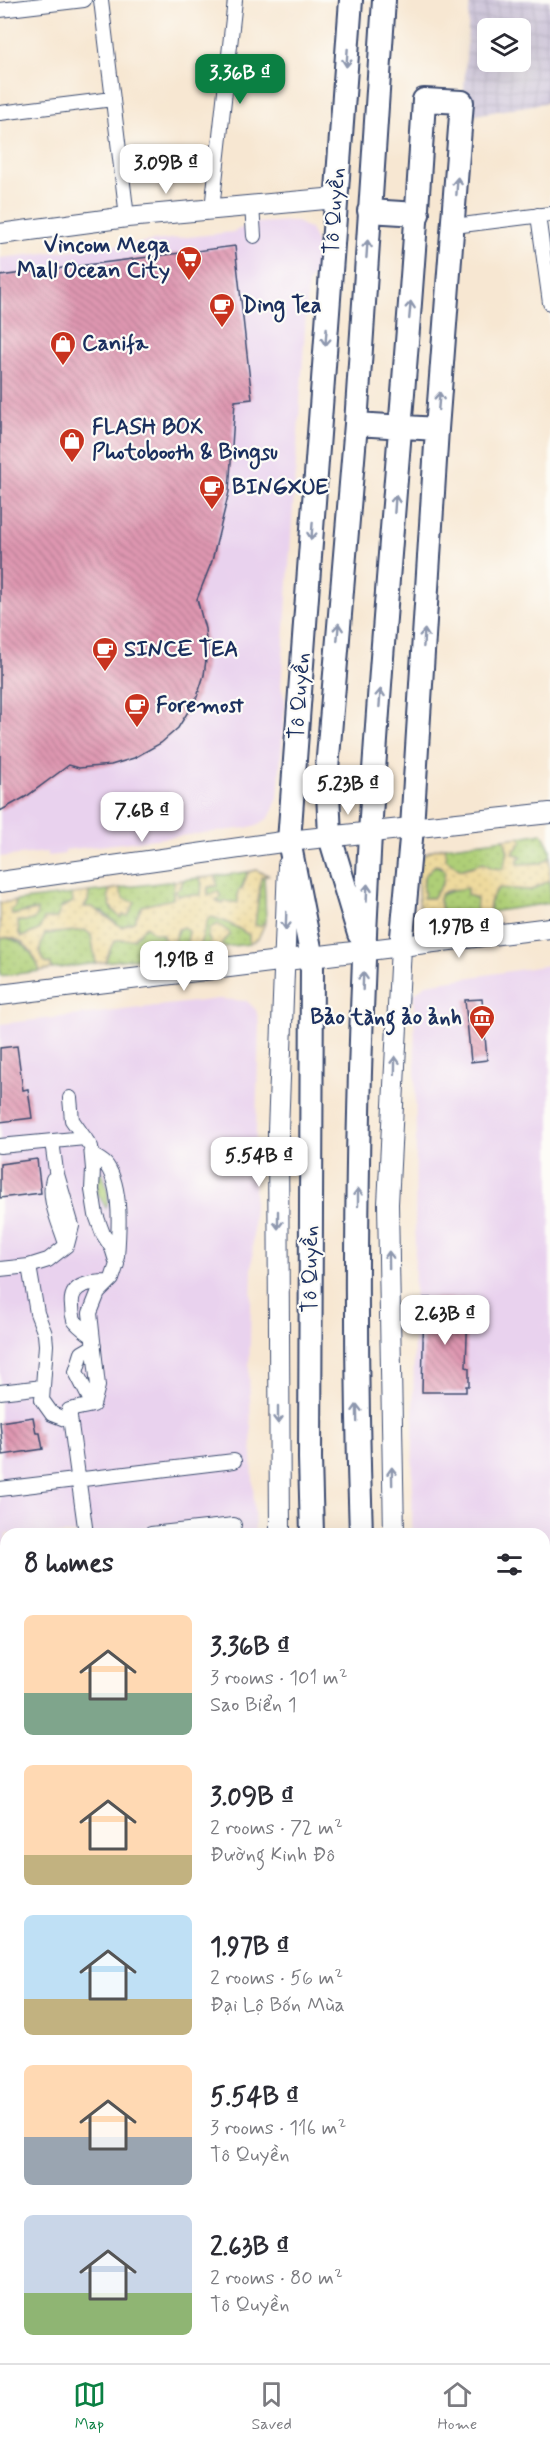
<!DOCTYPE html>
<meta charset="utf-8">
<style>
:root{--surface:#fff;--page:#f2f2f3;--text:#2b2b33;--muted:#7c7c81;--line:#e1e1e2;--accent:#0b8043}
body{margin:0;font-family:Mynerve,sans-serif;background:var(--page);color:var(--text);height:100vh;display:flex;flex-direction:column;font-size:22px;white-space:nowrap}
*{box-sizing:border-box;margin:0}
p{font-size:20px;color:var(--muted)}
.icon{flex:none;width:33px;height:33px;fill:none;stroke:currentColor;stroke-width:2;stroke-linecap:round;stroke-linejoin:round}
.map{position:relative;flex:1;overflow:hidden}
.drawer{position:absolute;left:0px;top:1528px;width:550px;height:836px;display:flex;flex-direction:column;background:var(--surface);border-radius:18px 18px 0 0;box-shadow:0 6px 24px #0002}
.drawer>*{flex:none}
.fabs{position:absolute;left:477px;top:18px;display:grid;gap:12px}
.fabs a{display:grid;place-items:center;width:54px;height:54px;border-radius:9px;background:var(--surface);box-shadow:0 6px 24px #0002;font-size:30px}
.price{position:absolute;translate:-50% -51px;padding:0 14px;border-radius:12px;background:#fff;color:#222;font-size:20px;line-height:39px;filter:drop-shadow(0 2px 3px #0008)}
.price::after{content:'';position:absolute;left:50%;top:36px;width:18px;height:14px;margin-left:-9px;background:inherit;clip-path:polygon(0 0,100% 0,50% 100%)}
.price.on{background:var(--accent);color:#fff}
ul{padding:0;list-style:none}
li{display:flex;align-items:center;gap:18px;height:150px;padding:0 24px}
li span{display:grid;place-items:center;flex:none;width:168px;height:120px;border-radius:9px;color:#555}
li>.icon{margin-inline-start:auto}
span .icon{width:72px;height:72px;fill:#fffc;stroke-width:1}
li b{font-size:26px}
h2{display:flex;justify-content:space-between;align-items:center;height:72px;padding:0 24px;font-size:26px}
.menu{display:flex;justify-content:space-around;align-items:center;height:84px;border-top:2px solid var(--line);background:var(--surface);font-size:16px;color:var(--muted)}
.menu a{display:grid;justify-items:center;gap:3px}
.menu .on{color:var(--accent)}
.map>svg:first-child{display:block}
.built{fill:#e9d2ee}
.industrial{fill:url(#industrial-grid);fill-rule:evenodd}
.grass{fill:url(#grass-dots);stroke:#657f6a;stroke-width:1.5}
.sand{fill:url(#sand-dots);stroke:#84847e;stroke-width:1.5;fill-rule:evenodd}
.building{fill:url(#building-back-hatch)}
.lines{fill:none;stroke-linecap:round;stroke-linejoin:round}
.street-casing{stroke:#3c4b6f;stroke-width:16}
.secondary-casing{stroke:#3c4b6f;stroke-width:22}
.primary-casing{stroke:#3c4b6f;stroke-width:26}
.street{stroke:#fff;stroke-width:14}
.secondary{stroke:#fff;stroke-width:20}
.primary{stroke:#fff;stroke-width:22}
.oneway{stroke:#8d97ae}
.labels{text-anchor:middle;dominant-baseline:central;stroke-width:4.5;stroke-linejoin:round;paint-order:stroke}
.street-label{font-size:22px;fill:#1b2f5e;stroke:#fdfcf7}
.poi-label{font-size:22px;font-weight:bold;fill:#1b2f5e;stroke:#fdfcf7;text-anchor:start}
</style>
<div class="map">
<svg width="550" height="2363" viewBox="0 0 550 2363">
<defs>
<pattern id="industrial-grid" width="8" height="8" patternUnits="userSpaceOnUse" patternTransform="scale(1.5)"><rect width="8" height="8" fill="#c9bfd7"/><path d="M0 4h8M4 0v8" fill="none" stroke="#aca4bb"/></pattern>
<pattern id="grass-dots" width="8" height="8" patternUnits="userSpaceOnUse" patternTransform="scale(1.5)"><rect width="8" height="8" fill="#afcf77"/><path d="M2 2h.1M6 6h.1" fill="none" stroke="#96b269" stroke-width="1.8" stroke-linecap="round"/></pattern>
<pattern id="sand-dots" width="8" height="8" patternUnits="userSpaceOnUse" patternTransform="scale(1.5)"><rect width="8" height="8" fill="#eeda9e"/><path d="M2 2h.1M6 6h.1" fill="none" stroke="#ccbb8a" stroke-width="1.8" stroke-linecap="round"/></pattern>
<pattern id="building-back-hatch" width="6" height="6" patternUnits="userSpaceOnUse" patternTransform="scale(1.5)"><rect width="6" height="6" fill="#df97b1"/><path d="M-1 5l2 2M0 0l6 6M5-1l2 2" fill="none" stroke="#b47c93"/></pattern>
</defs>
<rect width="100%" height="100%" fill="#fdfcf7"/>
<filter id="ink" filterUnits="userSpaceOnUse"><feTurbulence type="fractalNoise" baseFrequency=".0167" numOctaves="2"/><feDisplacementMap in="SourceGraphic" scale="12" xChannelSelector="R" yChannelSelector="G"/><feConvolveMatrix kernelMatrix="1 2 1 2 8 2 1 2 1" color-interpolation-filters="sRGB"/></filter>
<filter id="wash" filterUnits="userSpaceOnUse"><feTurbulence type="fractalNoise" baseFrequency=".008" numOctaves="4" result="noise"/><feDisplacementMap in="SourceGraphic" scale="24" xChannelSelector="R" yChannelSelector="G"/><feGaussianBlur stdDeviation="1.35" result="paint"/><feColorMatrix in="noise" values="0 0 0 0 0 0 0 0 0 0 0 0 0 0 0 0 0 1.4 0 .05"/><feComposite in="paint" operator="in"/></filter>
<g filter="url(#wash)">
<rect width="100%" height="100%" fill="#f7e7d2"/>
<!-- built -->
<path class="built" d="M295,221L310,229L319,248L318,269L308,283L281,687L285,700L278,798L269,818L257,825L246,828L65,850V854L48,856L47,852L0,857V258L233,232L253,223Z
M550,965V2363H500L499,2358H544V1534H412L416,1138L414,994L426,984Z
M219,999L247,1001L256,1010L259,1023L249,1374L255,1534H6V2093L0,2095V1024Z
M6,2202V2358H205L159,2363H0V2203Z"/>
<!-- industrial -->
<path class="industrial" d="M470,0H550V102L462,117ZM488,28H520V62H488Z"/>
<!-- grass -->
<path class="grass" d="M542,833L550,849V857L542,863L518,864V859L522,857L512,853L522,841L520,837Z
M504,839L508,852L504,869L492,868L483,863L460,870L446,859L445,847Z
M435,865L445,871L443,883L433,898H423L424,876Z
M248,872L238,895L239,903L234,902L223,904L208,895V887L217,886L216,876Z
M268,875L264,877L266,921L260,926L255,925L261,876Z
M199,878L202,883L201,895H176V890L181,887L183,880Z
M550,880V903L490,912C488,902 492,895 499,888L531,890Z
M174,881L173,899L154,905L140,915L134,922L121,927L103,912L84,906L88,901L89,892L109,890L111,909L121,918L127,901L121,895L120,888Z
M462,888H467V894L477,899L476,913L445,918L439,900L440,895Z
M72,894L74,902L62,906L57,918L44,920L39,930L22,937L19,934L18,921H29L33,910L12,915L11,910L15,907L16,901Z
M212,917C226,921 236,927 249,935V944L224,947L221,943L211,942L205,949L198,950L208,918Z
M146,926C163,934 168,935 163,955L105,962L112,945L116,940L133,939Z
M183,927L189,931L185,952L171,954L178,929Z
M85,930L91,935L96,963L52,969L50,963L46,964C37,955 40,945 45,934Z
M1,937C23,940 33,951 40,971L0,976Z
M99,1172H102C106,1183 111,1197 106,1208L97,1192Z"/>
<!-- sand -->
<path class="sand" d="M520,837L522,841L513,853L522,857L518,859V864L542,863L550,857V880L531,890L499,888C492,895 488,902 490,912L476,913L477,899L467,894V888L446,891L440,895L439,900L445,918L433,919L421,911C418,902 418,893 418,883C419,861 420,850 445,847L446,859L460,870L483,863L492,868L503,869L508,852L504,839ZM435,865L440,866L445,871L443,883L433,898H423L425,893L423,891L424,876Z
M256,870L268,875L261,877L255,925L260,926L266,921L258,939L249,944V935C237,927 226,921 212,917L208,919L198,950L185,952L189,931L183,927L178,929L171,954L163,955L166,943L162,934L154,933L146,926L133,939L116,940L112,945L105,962L96,963L91,935L85,930L45,934C40,945 37,955 46,964L50,963L52,969L40,971C35,954 20,932 0,939V903L16,901L15,907L11,910L12,915L37,910L36,918L29,921H18L19,934L22,937L39,930L44,919L57,918C63,902 61,910 73,902L72,894L89,892L88,901L84,907H92L121,927L134,922L142,906L173,899L174,881L183,880L181,887L176,890L177,895H201L202,883L199,878L216,876L217,886L208,887V895L217,891L222,897L216,900L223,904L225,901L238,903V891L242,889L248,872Z
M120,888C121,898 125,900 135,902L128,916L123,915L121,918C111,910 107,902 109,890Z
M218,924L229,932L230,935L221,943L224,947L205,949L211,942L208,937L210,928Z"/>
<g id="blocks">
<!-- building -->
<path class="building" d="M235,246L252,399L235,401L229,492L212,561L197,599L205,629L207,652L204,675L197,697L178,728L161,743L134,758L111,765L79,768L69,765L27,796L0,811V276Z
M482,999L487,1060L471,1062L465,1000Z
M17,1046L23,1090L28,1089L32,1118L0,1122V1048Z
M37,1159L41,1193L0,1198V1164Z
M424,1298H465V1305L468,1306L466,1367L469,1368V1386H466V1392H422Z
M33,1417L36,1433H40L43,1449L3,1455L0,1422Z"/>
</g>
</g>
<g filter="url(#ink)">
<use href="#blocks" fill-opacity="0" stroke="#3c4b6f" stroke-width="1.5"/>
<g class="lines">
<defs>
<path id="street" d="M101,0L127,217
M0,10L84,0
M0,113L113,99
M252,205L254,236
M212,209L235,0
M538,215L550,303
M454,226L550,214
M70,1098L72,1120L91,1147L93,1169L92,1190L96,1215L103,1234L112,1248L117,1264L112,1279L98,1293L90,1313L98,1386L93,1405L69,1410L86,1534
M52,1141L56,1171L72,1226L67,1245L48,1260L29,1266L37,1313L45,1334L46,1345L42,1400L52,1414L70,1421
M0,1146L85,1138
M92,1155C96,1158 104,1161 107,1166C122,1188 119,1231 117,1257
M53,1179C47,1199 60,1224 66,1244
M0,1269L29,1266
M92,1336C87,1332 78,1326 74,1320C73,1317 72,1310 72,1306C69,1283 92,1282 109,1282
M0,1392L43,1387
M93,1405L76,1372L82,1353L94,1346
M0,1489L234,1461
M151,1534L234,1525
M0,1620L6,1619
M0,1752L6,1751
M0,2221L6,2220"/>
<path id="secondary" d="M0,234L127,217L336,198
M0,882L289,841L550,813
M0,995L550,928
M280,1534L278,1131L288,865
M394,1534L388,1204L401,947
M0,2123L6,2122
M357,2358L358,2363
M474,2358L475,2363
M301,2363L302,2358"/>
<path id="primary" d="M369,211L418,214
M356,424L437,429
M359,934L330,837L327,769L356,424L384,0
M312,1534L310,1458L312,958L289,841L351,0
M361,1534C353,1301 357,1067 370,834C384,589 410,345 424,100L462,102L437,429L412,828L401,947
M391,2358L392,2363
M441,2358L442,2363"/>
</defs>
<!-- street casing -->
<use href="#street" class="street-casing"/>
<!-- secondary casing -->
<use href="#secondary" class="secondary-casing"/>
<!-- primary casing -->
<use href="#primary" class="primary-casing"/>
<!-- street -->
<use href="#street" class="street"/>
<!-- secondary -->
<use href="#secondary" class="secondary"/>
<!-- primary -->
<use href="#primary" class="primary"/>
</g>
<!-- one-way arrows -->
<defs><path id="oneway-shaft" d="M-6 0H5M1.5-3L5.5 0L1.5 3" fill="none" stroke-width="1.6" stroke-linecap="round" stroke-linejoin="round" transform="scale(1.5)"/></defs>
<g class="oneway">
<use href="#oneway-shaft" transform="translate(347 58) rotate(94)"/>
<use href="#oneway-shaft" transform="translate(457 186) rotate(-86)"/>
<use href="#oneway-shaft" transform="translate(367 249) rotate(-86)"/>
<use href="#oneway-shaft" transform="translate(410 310) rotate(-85)"/>
<use href="#oneway-shaft" transform="translate(326 337) rotate(94)"/>
<use href="#oneway-shaft" transform="translate(439 401) rotate(-85)"/>
<use href="#oneway-shaft" transform="translate(395 504) rotate(-86)"/>
<use href="#oneway-shaft" transform="translate(312 531) rotate(94)"/>
<use href="#oneway-shaft" transform="translate(338 632) rotate(-85)"/>
<use href="#oneway-shaft" transform="translate(424 638) rotate(-86)"/>
<use href="#oneway-shaft" transform="translate(380 698) rotate(-86)"/>
<use href="#oneway-shaft" transform="translate(367 893) rotate(-87)"/>
<use href="#oneway-shaft" transform="translate(286 921) rotate(92)"/>
<use href="#oneway-shaft" transform="translate(363 981) rotate(-88)"/>
<use href="#oneway-shaft" transform="translate(395 1065) rotate(-89)"/>
<use href="#oneway-shaft" transform="translate(358 1197) rotate(-90)"/>
<use href="#oneway-shaft" transform="translate(278 1220) rotate(90)"/>
<use href="#oneway-shaft" transform="translate(389 1260) rotate(-91)"/>
<use href="#oneway-shaft" transform="translate(357 1413) rotate(-91)"/>
<use href="#oneway-shaft" transform="translate(278 1415) rotate(90)"/>
<use href="#oneway-shaft" transform="translate(392 1476) rotate(-91)"/>
</g>
</g>
<!-- icons -->
<defs>
<symbol id="supermarket-pin" viewBox="-11 -11 22 30"><path d="M0 17L-7.5 6A9.5 9.5 0 1 1 7.5 6Z" fill="#c8321e" stroke="#fdfcf7"/><path d="M-6-5.5h2.5l.6 2H6L4.5 2H-2.5L-4.4-4H-6ZM-1.5 3.2a1.3 1.3 0 1 0 .1 0ZM3 3.2a1.3 1.3 0 1 0 .1 0Z" fill="#fff"/></symbol>
<symbol id="cafe-pin" viewBox="-11 -11 22 30"><path d="M0 17L-7.5 6A9.5 9.5 0 1 1 7.5 6Z" fill="#c8321e" stroke="#fdfcf7"/><path d="M-5.5-4.5H6V0H3Q3 3.5 0 3.5H-2.5Q-5.5 3.5-5.5 0ZM3-3.2v2h1.7v-2ZM-6 4.5H4V6H-6Z" fill="#fff"/></symbol>
<symbol id="shop-pin" viewBox="-11 -11 22 30"><path d="M0 17L-7.5 6A9.5 9.5 0 1 1 7.5 6Z" fill="#c8321e" stroke="#fdfcf7"/><path d="M-5-2.5h2.3a2.7 3.5 0 0 1 5.4 0H5L5.5 6h-11ZM-1.5-2.5h3a1.5 2.3 0 0 0-3 0Z" fill="#fff"/></symbol>
<symbol id="museum-pin" viewBox="-11 -11 22 30"><path d="M0 17L-7.5 6A9.5 9.5 0 1 1 7.5 6Z" fill="#c8321e" stroke="#fdfcf7"/><path d="M0-6L6-3V-2H-6V-3ZM-5-1h2V3h-2ZM-1-1h2V3h-2ZM3-1h2V3H3ZM-6 4H6V6H-6Z" fill="#fff"/></symbol>
</defs>
<g fill-rule="evenodd">
<use href="#supermarket-pin" x="174" y="244" width="30" height="40"/>
<use href="#cafe-pin" x="207" y="291" width="30" height="40"/>
<use href="#shop-pin" x="48" y="329" width="30" height="40"/>
<use href="#shop-pin" x="57" y="426" width="30" height="40"/>
<use href="#cafe-pin" x="197" y="473" width="30" height="40"/>
<use href="#cafe-pin" x="90" y="635" width="30" height="40"/>
<use href="#cafe-pin" x="122" y="691" width="30" height="40"/>
<use href="#museum-pin" x="467" y="1003" width="30" height="40"/>
</g>
<g class="labels">
<!-- street labels -->
<g class="street-label">
<text transform="translate(335 211) rotate(-86)">Tô Quyền</text>
<text transform="translate(300 696) rotate(-86)">Tô Quyền</text>
<text transform="translate(311 1269) rotate(-90)">Tô Quyền</text>
</g>
<!-- poi labels -->
<g class="poi-label">
<text x="170" y="246" text-anchor="end">Vincom Mega<tspan x="170" dy="25">Mall Ocean City</tspan></text>
<text x="242" y="306">Ding Tea</text>
<text x="82" y="344">Canifa</text>
<text x="92" y="428">FLASH BOX<tspan x="92" dy="25">Photobooth &amp; Bingsu</tspan></text>
<text x="232" y="488">BINGXUE</text>
<text x="124" y="650">SINCE TEA</text>
<text x="156" y="706">Foremost</text>
<text x="462" y="1018" text-anchor="end">Bảo tàng ảo ảnh</text>
</g>
</g>
</svg>
<div class="fabs">
<a><svg class="icon" aria-label="layers" viewBox="0 0 24 24"><path d="M12 4l9 5-9 5-9-5zM3 14l9 5 9-5"/></svg></a>
</div>
<b class="price on" style="left:240px;top:105px">3.36B ₫</b>
<b class="price" style="left:166px;top:195px">3.09B ₫</b>
<b class="price" style="left:348px;top:816px">5.23B ₫</b>
<b class="price" style="left:142px;top:843px">7.6B ₫</b>
<b class="price" style="left:459px;top:959px">1.97B ₫</b>
<b class="price" style="left:184px;top:992px">1.91B ₫</b>
<b class="price" style="left:259px;top:1188px">5.54B ₫</b>
<b class="price" style="left:445px;top:1346px">2.63B ₫</b>
<section class="drawer">
<h2>8 homes<svg class="icon" aria-label="filters" viewBox="0 0 24 24"><path d="M4 7h16M4 17h16"/><circle cx="9" cy="7" r="2"/><circle cx="15" cy="17" r="2"/></svg></h2>
<ul>
<li><span style="background:linear-gradient(#ffd9b3 65%,#7fa58c 0)"><svg class="icon" aria-label="home" viewBox="0 0 24 24"><path d="M3 11l9-7 9 7M6 9v11h12V9"/></svg></span><div><b>3.36B ₫</b><p>3 rooms · 101 m²</p><p>Sao Biển 1</p></div></li>
<li><span style="background:linear-gradient(#ffd9b3 75%,#c2b280 0)"><svg class="icon" aria-label="home" viewBox="0 0 24 24"><path d="M3 11l9-7 9 7M6 9v11h12V9"/></svg></span><div><b>3.09B ₫</b><p>2 rooms · 72 m²</p><p>Đường Kinh Đô</p></div></li>
<li><span style="background:linear-gradient(#bfe0f5 70%,#c2b280 0)"><svg class="icon" aria-label="home" viewBox="0 0 24 24"><path d="M3 11l9-7 9 7M6 9v11h12V9"/></svg></span><div><b>1.97B ₫</b><p>2 rooms · 56 m²</p><p>Đại Lộ Bốn Mùa</p></div></li>
<li><span style="background:linear-gradient(#ffd9b3 60%,#9aa5b1 0)"><svg class="icon" aria-label="home" viewBox="0 0 24 24"><path d="M3 11l9-7 9 7M6 9v11h12V9"/></svg></span><div><b>5.54B ₫</b><p>3 rooms · 116 m²</p><p>Tô Quyền</p></div></li>
<li><span style="background:linear-gradient(#c9d6e8 65%,#8fb573 0)"><svg class="icon" aria-label="home" viewBox="0 0 24 24"><path d="M3 11l9-7 9 7M6 9v11h12V9"/></svg></span><div><b>2.63B ₫</b><p>2 rooms · 80 m²</p><p>Tô Quyền</p></div></li>
</ul>
</section>
</div>
<nav class="menu">
<a class="on"><svg class="icon" aria-label="map" viewBox="0 0 24 24"><path d="M3 6l6-2 6 2 6-2v14l-6 2-6-2-6 2zM9 4v14M15 6v14"/></svg>Map</a>
<a><svg class="icon" aria-label="saved" viewBox="0 0 24 24"><path d="M7 4h10v16l-5-4-5 4z"/></svg>Saved</a>
<a><svg class="icon" aria-label="home" viewBox="0 0 24 24"><path d="M3 11l9-7 9 7M6 9v11h12V9"/></svg>Home</a>
</nav>
